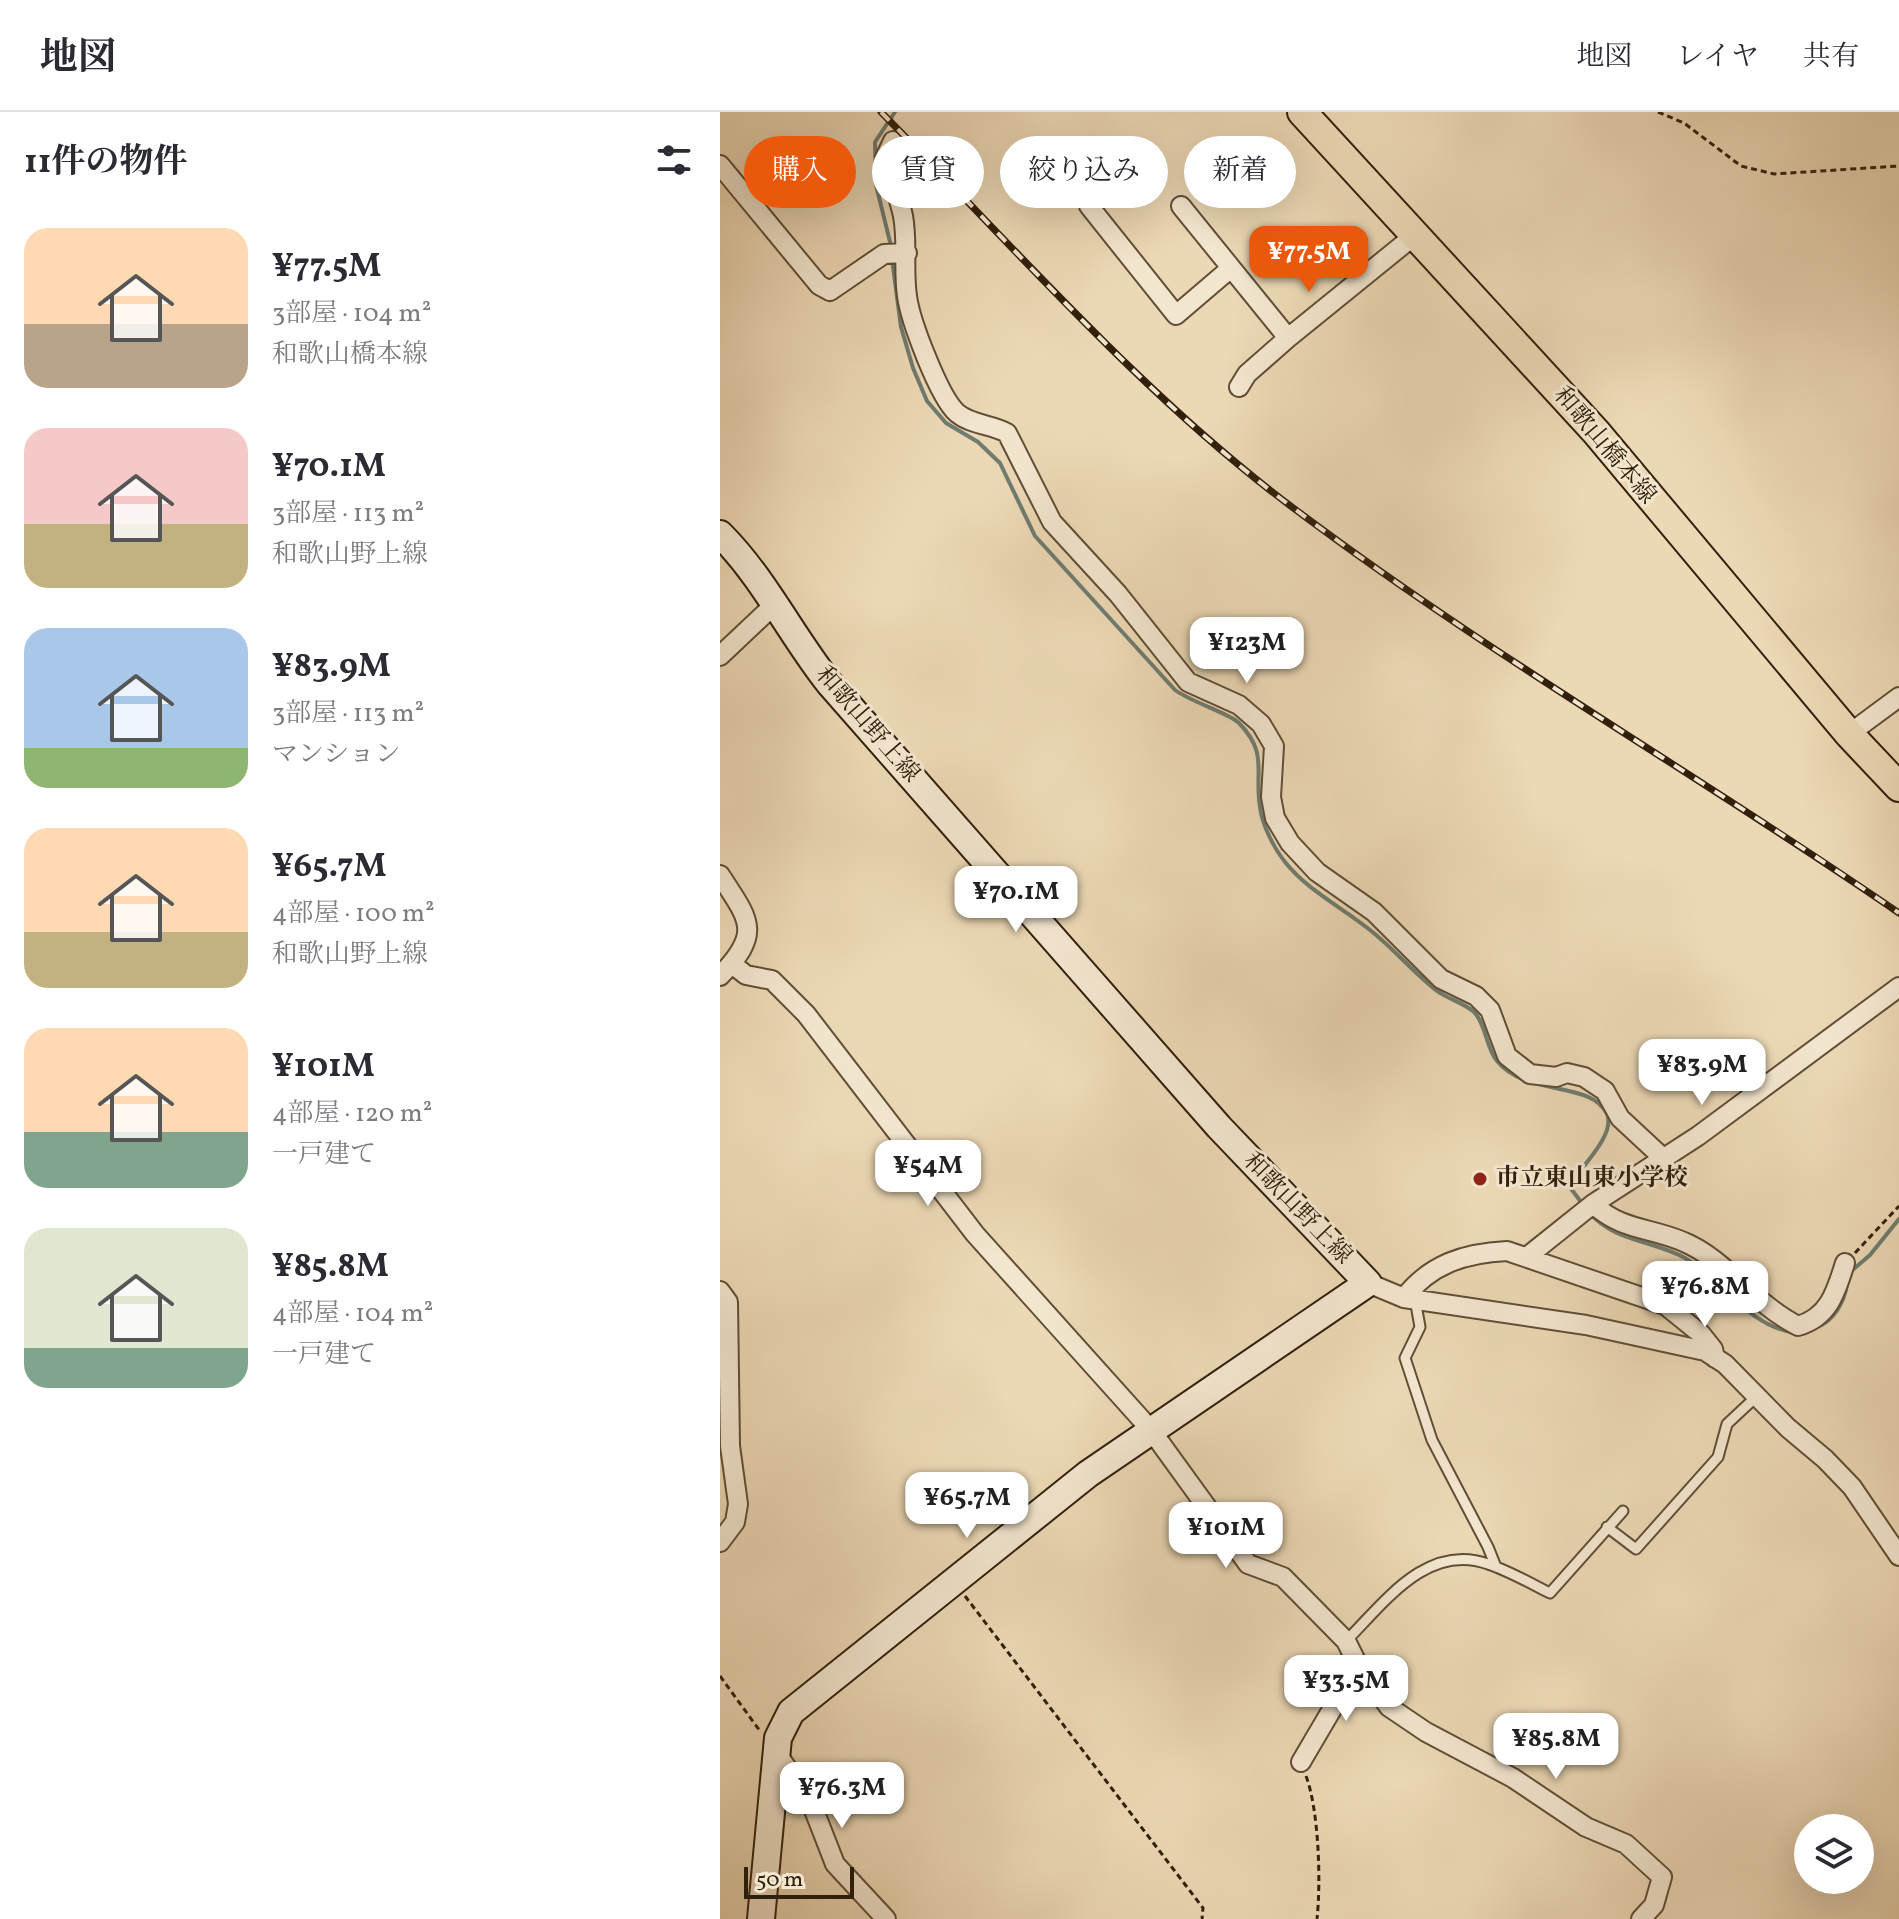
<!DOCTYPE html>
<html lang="ja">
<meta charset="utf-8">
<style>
:root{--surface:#fff;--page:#f7f7f7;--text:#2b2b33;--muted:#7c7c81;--line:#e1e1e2;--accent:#ea580c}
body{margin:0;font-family:Vollkorn,"Noto Serif JP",serif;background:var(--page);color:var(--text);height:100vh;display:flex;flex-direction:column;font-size:30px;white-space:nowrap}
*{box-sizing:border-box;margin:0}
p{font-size:26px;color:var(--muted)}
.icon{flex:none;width:44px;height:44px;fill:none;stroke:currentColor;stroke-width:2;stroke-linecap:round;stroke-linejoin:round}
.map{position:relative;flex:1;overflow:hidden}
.side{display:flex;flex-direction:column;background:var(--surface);width:720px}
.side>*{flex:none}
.hud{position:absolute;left:24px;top:24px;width:760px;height:72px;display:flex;gap:16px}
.fabs{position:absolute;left:1074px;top:1702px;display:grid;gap:16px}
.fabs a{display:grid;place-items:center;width:80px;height:80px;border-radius:50%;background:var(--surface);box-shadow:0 8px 32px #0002;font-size:40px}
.scale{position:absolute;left:24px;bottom:20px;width:110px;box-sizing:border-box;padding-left:8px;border:4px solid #31200c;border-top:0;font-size:22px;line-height:28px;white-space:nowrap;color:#31200c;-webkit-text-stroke:6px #f3e6cf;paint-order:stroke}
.price{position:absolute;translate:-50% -68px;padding:0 18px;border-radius:16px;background:#fff;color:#222;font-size:26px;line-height:52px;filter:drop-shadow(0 2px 4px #0008)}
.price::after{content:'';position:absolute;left:50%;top:48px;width:24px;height:18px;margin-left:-12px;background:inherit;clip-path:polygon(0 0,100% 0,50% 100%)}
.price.current{background:var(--accent);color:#fff}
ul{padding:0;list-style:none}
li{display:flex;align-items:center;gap:24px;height:200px;padding:0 24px}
li span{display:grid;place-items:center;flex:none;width:224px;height:160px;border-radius:24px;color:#555}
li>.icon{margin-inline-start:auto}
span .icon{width:96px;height:96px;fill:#fffc;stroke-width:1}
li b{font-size:34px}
h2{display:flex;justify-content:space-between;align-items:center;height:96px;padding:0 24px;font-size:34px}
.tag{padding:0 28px;border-radius:36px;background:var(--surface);box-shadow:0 8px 32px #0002;font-size:28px;line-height:72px}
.tag.current{background:var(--accent);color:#fff}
header{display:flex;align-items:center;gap:48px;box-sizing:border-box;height:112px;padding:0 40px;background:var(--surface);border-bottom:2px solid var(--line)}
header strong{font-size:38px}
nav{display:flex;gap:44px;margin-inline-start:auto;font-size:28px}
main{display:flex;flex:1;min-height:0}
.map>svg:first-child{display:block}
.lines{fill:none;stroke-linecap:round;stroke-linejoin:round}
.stream{stroke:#6f7c70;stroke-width:4}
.service-casing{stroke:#604e36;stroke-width:13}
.minor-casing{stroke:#604e36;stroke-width:22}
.secondary-casing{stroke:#31200c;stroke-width:30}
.primary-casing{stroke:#31200c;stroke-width:32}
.path{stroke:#31200c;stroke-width:3;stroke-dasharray:6 4;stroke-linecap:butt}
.service{stroke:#f3e6cf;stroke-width:9}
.minor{stroke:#f3e6cf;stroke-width:18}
.secondary{stroke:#f3e6cf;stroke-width:26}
.primary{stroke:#ecd8b5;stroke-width:28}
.rail-casing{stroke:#31200c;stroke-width:7}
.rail{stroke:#f3e6cf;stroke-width:4;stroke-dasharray:12;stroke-linecap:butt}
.poi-dot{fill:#8f2418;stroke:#f3e6cf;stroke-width:3}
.labels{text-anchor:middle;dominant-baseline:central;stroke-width:6;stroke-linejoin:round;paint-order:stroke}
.street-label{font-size:24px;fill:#31200c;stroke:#f3e6cf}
.poi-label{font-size:24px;font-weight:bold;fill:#31200c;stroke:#f3e6cf;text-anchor:start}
</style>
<header>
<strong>地図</strong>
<nav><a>地図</a><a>レイヤ</a><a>共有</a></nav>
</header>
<main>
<section class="side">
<h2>11件の物件<svg class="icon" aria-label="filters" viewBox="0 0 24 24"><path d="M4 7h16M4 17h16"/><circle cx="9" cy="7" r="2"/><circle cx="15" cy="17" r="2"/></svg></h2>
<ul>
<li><span style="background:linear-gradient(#ffd9b3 60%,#b9a48a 0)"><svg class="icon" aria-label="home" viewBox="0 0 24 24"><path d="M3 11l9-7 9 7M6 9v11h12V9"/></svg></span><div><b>¥77.5M</b><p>3部屋 · 104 m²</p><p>和歌山橋本線</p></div></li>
<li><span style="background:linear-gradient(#f6c9c9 60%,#c2b280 0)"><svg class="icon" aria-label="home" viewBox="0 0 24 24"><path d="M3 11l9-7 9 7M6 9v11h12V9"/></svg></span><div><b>¥70.1M</b><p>3部屋 · 113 m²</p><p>和歌山野上線</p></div></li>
<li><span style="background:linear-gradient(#a9c7e8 75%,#8fb573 0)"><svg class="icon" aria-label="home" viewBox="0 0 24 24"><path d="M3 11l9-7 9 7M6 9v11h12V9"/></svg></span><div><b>¥83.9M</b><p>3部屋 · 113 m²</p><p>マンション</p></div></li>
<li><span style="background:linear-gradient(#ffd9b3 65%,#c2b280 0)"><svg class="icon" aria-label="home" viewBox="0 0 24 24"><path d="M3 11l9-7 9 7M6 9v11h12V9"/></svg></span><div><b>¥65.7M</b><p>4部屋 · 100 m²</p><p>和歌山野上線</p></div></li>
<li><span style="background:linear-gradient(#ffd9b3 65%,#7fa58c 0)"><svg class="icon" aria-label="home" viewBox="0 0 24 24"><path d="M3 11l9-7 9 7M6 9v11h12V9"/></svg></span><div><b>¥101M</b><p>4部屋 · 120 m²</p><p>一戸建て</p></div></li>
<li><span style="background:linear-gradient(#dfe7d0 75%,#7fa58c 0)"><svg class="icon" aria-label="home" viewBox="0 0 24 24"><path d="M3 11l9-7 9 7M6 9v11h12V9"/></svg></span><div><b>¥85.8M</b><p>4部屋 · 104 m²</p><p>一戸建て</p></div></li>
</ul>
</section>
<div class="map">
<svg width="1179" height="1807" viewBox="0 0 1179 1807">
<rect width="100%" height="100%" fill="#ecd8b5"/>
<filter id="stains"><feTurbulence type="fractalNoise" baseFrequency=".0025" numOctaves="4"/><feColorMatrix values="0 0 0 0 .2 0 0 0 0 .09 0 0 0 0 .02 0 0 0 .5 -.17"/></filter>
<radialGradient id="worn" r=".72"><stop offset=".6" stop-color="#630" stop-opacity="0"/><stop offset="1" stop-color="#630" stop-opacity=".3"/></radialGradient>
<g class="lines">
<!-- stream -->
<path class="stream" d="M172,138L156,73L155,30L175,0
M172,147L181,215L193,256L207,289L226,311L258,330L280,351L315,424L455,578C473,591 509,601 519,611C549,642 534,659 540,695C542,713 554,736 565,750C587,778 623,796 650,818C674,837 693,860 717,879C728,887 744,891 754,900C766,912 766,936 777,949C806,985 871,968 887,1002C896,1023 860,1056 849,1074L864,1094
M870,1101C893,1129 935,1129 965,1146C1002,1168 1028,1213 1072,1220
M1129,1161L1150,1143L1179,1107
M1097,1215C1114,1209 1124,1190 1127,1173"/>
<defs>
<path id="service" d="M695,1187L700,1215L685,1246L712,1328L768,1435L776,1455
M887,1415L916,1437L998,1345L1007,1312L1037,1284
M626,1529C664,1491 707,1430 768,1452C789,1459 810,1471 830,1481L903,1399"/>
<path id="minor" d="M173,29L165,46C171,65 179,85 183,104C188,131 183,157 187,184C190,208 219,285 237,301C251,313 271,312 287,321L332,410L398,482L468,570L519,593L541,612L554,634L551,685L555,706L570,731L597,760L654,800L721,867L756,884L770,898L787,944L810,962L836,965L847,961L864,965L885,979L900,1006L943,1046
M0,53L99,173L110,179L164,142L187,141
M369,94L456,203L511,156
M461,94L568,226
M519,275L527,262L568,226L695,123
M0,544L54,493
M1129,622L1179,585
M0,763C29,808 43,820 0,864
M12,852L26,863L52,868L86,902L255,1122L431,1318L528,1452L563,1465L626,1529L638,1553L669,1595L706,1620L793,1666L866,1715L906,1732L942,1765L934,1793L921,1807
M873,1092C902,1119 930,1115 964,1130C1005,1147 1034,1192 1078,1214C1109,1205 1116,1180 1125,1151
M808,1144L873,1092L978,1024L1179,875
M648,1171L684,1186L866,1213L985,1239L1005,1252L1068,1316L1105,1347L1132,1375L1179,1444
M0,1179L8,1190L10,1334L18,1392L15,1410L0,1430
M684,1186C710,1152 745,1141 787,1139L945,1193L981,1222L993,1237L995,1246
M58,1643L92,1693L115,1752L166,1807
M581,1650L638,1553"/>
<path id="secondary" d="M0,422C44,466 71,523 109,571L499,1015L648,1171L368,1362L71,1600L58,1626L41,1807"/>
<path id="primary" d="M582,0L876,320L1129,622L1179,675"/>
</defs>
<!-- service casing -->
<use href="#service" class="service-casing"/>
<!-- minor casing -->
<use href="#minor" class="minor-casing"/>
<!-- secondary casing -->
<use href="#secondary" class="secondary-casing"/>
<!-- primary casing -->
<use href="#primary" class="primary-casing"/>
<!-- path -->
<path class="path" d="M938,0L964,11L1021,54L1054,62L1179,54
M1135,1141L1179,1094
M245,1484L483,1796L482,1807
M0,1564L40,1619
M586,1664C599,1699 601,1770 597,1807"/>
<!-- service -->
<use href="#service" class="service"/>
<!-- minor -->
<use href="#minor" class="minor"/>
<!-- secondary -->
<use href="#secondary" class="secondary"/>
<!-- primary -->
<use href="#primary" class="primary"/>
<defs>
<path id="rail" d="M161,0C293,134 425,286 576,398C769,543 980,664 1179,801"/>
</defs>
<!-- rail casing -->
<use href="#rail" class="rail-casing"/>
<!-- rail -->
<use href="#rail" class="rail"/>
</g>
<!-- markers -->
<circle class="poi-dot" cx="760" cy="1067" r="8"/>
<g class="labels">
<!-- street labels -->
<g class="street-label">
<text transform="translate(884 334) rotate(50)">和歌山橋本線</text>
<text transform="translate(147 613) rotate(49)">和歌山野上線</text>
<text transform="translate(577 1097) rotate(46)">和歌山野上線</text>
</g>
<!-- poi labels -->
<g class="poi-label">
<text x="776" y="1067">市立東山東小学校</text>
</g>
</g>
<rect width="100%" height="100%" filter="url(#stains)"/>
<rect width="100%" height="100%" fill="url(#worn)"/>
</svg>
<div class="fabs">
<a><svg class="icon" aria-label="layers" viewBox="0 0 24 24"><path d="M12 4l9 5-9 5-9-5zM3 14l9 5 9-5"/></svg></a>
</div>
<div class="scale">50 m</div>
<b class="price current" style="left:589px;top:182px">¥77.5M</b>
<b class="price" style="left:527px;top:573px">¥123M</b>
<b class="price" style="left:296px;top:822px">¥70.1M</b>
<b class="price" style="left:982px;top:995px">¥83.9M</b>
<b class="price" style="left:208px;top:1096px">¥54M</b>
<b class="price" style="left:985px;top:1217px">¥76.8M</b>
<b class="price" style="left:247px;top:1428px">¥65.7M</b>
<b class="price" style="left:506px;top:1458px">¥101M</b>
<b class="price" style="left:626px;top:1611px">¥33.5M</b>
<b class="price" style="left:836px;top:1669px">¥85.8M</b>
<b class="price" style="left:122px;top:1718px">¥76.3M</b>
<div class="hud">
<a class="tag current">購入</a>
<a class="tag">賃貸</a>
<a class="tag">絞り込み</a>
<a class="tag">新着</a>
</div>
</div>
</main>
